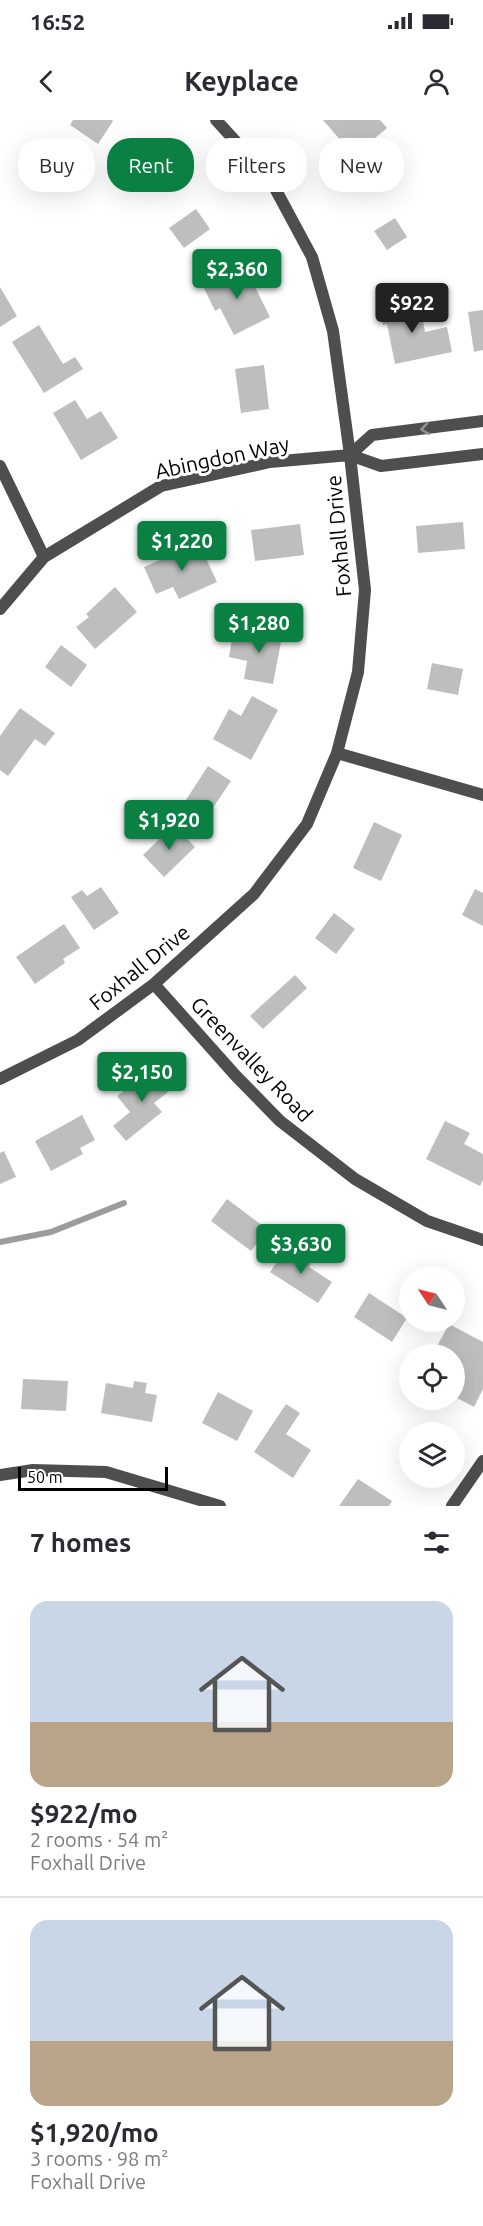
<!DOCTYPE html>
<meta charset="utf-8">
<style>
:root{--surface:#fff;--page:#f7f7f7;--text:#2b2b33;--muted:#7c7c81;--line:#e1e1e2;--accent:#0b8043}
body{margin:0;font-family:Ubuntu,sans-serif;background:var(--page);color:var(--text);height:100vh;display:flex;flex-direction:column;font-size:22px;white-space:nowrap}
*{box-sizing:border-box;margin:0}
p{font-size:20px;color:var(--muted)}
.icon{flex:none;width:33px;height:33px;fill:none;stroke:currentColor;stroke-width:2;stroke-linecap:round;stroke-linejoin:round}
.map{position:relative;height:1386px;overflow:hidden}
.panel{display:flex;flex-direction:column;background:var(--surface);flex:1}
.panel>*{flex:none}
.hud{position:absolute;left:18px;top:18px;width:447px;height:54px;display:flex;gap:12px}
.needle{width:39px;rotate:305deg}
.controls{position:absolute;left:399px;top:1146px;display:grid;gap:12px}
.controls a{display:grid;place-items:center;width:66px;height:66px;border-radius:50%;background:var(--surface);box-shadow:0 6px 24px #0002;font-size:30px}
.scale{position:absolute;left:18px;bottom:15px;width:150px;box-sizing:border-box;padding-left:6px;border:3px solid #000;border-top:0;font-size:16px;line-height:21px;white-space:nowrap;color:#000;-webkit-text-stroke:4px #fff;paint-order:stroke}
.price{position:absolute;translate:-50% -51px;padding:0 14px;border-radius:6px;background:var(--accent);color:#fff;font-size:20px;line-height:39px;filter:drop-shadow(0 2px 3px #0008)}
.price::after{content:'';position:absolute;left:50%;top:36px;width:18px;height:14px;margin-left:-9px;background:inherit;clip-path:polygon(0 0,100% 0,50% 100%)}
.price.current{background:#222;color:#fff}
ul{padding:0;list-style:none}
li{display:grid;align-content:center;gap:12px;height:318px;padding:0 30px}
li+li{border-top:2px solid var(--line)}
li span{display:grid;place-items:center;height:186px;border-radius:18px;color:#555}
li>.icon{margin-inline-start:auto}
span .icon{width:108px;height:108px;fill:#fffc;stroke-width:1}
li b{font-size:26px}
h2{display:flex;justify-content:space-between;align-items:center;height:72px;padding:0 30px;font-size:26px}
.tag{padding:0 21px;border-radius:24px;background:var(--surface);box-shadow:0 6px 24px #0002;font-size:21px;line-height:54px}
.tag.current{background:var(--accent);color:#fff}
.status{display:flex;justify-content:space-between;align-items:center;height:42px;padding:0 30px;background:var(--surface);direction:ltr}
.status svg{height:16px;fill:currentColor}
header{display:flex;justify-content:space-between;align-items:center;height:78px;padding:0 30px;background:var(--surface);font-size:27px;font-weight:700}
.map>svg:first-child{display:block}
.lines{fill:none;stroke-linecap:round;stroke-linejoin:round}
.stream{stroke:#9c9c9c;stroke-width:6}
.building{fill:#bebebe}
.minor{stroke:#4e4e4e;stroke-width:12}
.oneway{stroke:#959595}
.labels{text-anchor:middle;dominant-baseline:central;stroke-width:6;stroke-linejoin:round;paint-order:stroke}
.street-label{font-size:21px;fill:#000;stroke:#fff}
</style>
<div class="status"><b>16:52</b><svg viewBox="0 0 49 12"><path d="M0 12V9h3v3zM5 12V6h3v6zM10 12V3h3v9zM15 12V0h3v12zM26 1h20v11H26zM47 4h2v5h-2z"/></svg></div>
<header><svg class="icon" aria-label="back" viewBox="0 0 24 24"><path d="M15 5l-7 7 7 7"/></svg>Keyplace<svg class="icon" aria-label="person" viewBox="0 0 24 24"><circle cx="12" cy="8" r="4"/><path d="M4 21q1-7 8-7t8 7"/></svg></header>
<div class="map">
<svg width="483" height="1386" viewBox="0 0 483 1386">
<rect width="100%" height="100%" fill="#fff"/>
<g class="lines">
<!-- stream -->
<path class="stream" d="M0,1122L51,1112L124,1083"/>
</g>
<!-- building -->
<path class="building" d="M73,0H112L113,1L98,24L70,5Z
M323,0H380L387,8L354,36Z
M196,89L210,109L184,128L169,108Z
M395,98L407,117L387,130L374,111Z
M244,145L270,197L234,215L220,188L215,191L203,166Z
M0,167L17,196L0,207Z
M403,177L407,199L422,196L425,212L447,207L452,232L395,244L387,204L383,205L379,182Z
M483,190V230L474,232L468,192Z
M39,205L63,244L75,237L83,249L44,273L12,222Z
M264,245L269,289L241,293L235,249Z
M75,280L87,299L101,291L118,318L81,340L53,293Z
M463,402L465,429L418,433L416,406Z
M300,404L304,435L255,441L251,410Z
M199,423L217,462L179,479L173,467L156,474L144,447Z
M115,467L137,492L95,529L76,507L89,497L86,494Z
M254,506L283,511L273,564L244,559L247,541L229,537L232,519L251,522Z
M61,525L87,545L71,567L45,547Z
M432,543L463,549L458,575L427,569Z
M252,576L278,590L251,640L213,619L229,589L241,596Z
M20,588L55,613L45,626L35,619L8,656L0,650V616Z
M208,646L231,661L204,701L182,686Z
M374,702L402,715L381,761L353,748Z
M174,705L195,727L164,757L143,735Z
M101,767L119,793L94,810L71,777L82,770L87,776Z
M475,769L483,773V806L462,795Z
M334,793L355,809L336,834L315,818Z
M64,804L80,828L63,839L65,843L35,864L16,837Z
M295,855L307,868L263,909L250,896Z
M154,946L172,969L154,983L162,992L126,1021L113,1006L130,992L117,976Z
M82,995L95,1020L80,1028L83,1034L51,1051L35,1021Z
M445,1001L470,1013L464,1024L483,1034V1060L480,1066L426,1039Z
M4,1031L16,1057L0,1064V1033Z
M227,1079L267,1109L251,1131L211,1101Z
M287,1127L311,1142L309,1147L332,1162L318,1183L270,1152Z
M369,1173L407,1198L392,1222L354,1197Z
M449,1204L483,1222V1269L474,1287L455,1277L464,1259L454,1254L457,1242L454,1240V1234H444L435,1230Z
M23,1259L68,1261L66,1291L21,1289Z
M134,1261L147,1263L145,1273L157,1275L152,1302L101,1293L106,1263L133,1268Z
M218,1272L253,1291L237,1321L202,1303Z
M286,1284L300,1293L286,1314L311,1330L293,1358L254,1332Z
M358,1359L392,1381L389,1386H339Z"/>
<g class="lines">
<!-- minor -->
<path class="minor" d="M350,335L372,315L483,301
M0,346L44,437
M0,489L44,437L161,366L270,342L350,335L381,346L483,334
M337,633L483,675
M154,864L236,956L280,1001L355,1059L427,1101L483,1120
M0,959L78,920L154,864L254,774L307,704L337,633L358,552L365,470L350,335L333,211L312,137L270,59L216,0
M0,1355L33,1350L106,1352L220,1386
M452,1386L483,1341"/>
</g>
<!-- one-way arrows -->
<defs><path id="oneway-chevron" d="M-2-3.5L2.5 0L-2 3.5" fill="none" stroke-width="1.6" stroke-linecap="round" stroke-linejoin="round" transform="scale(1.5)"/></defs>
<use class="oneway" href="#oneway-chevron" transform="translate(425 309) rotate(173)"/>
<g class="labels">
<!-- street labels -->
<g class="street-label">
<text transform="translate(222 337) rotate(-12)">Abingdon Way</text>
<text transform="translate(338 416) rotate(-95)">Foxhall Drive</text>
<text transform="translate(139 847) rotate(-39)">Foxhall Drive</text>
<text transform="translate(252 939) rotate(46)">Greenvalley Road</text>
</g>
</g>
</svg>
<div class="controls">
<a><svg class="needle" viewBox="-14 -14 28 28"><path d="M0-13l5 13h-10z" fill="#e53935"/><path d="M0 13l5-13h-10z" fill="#7c7c81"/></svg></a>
<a><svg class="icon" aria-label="locate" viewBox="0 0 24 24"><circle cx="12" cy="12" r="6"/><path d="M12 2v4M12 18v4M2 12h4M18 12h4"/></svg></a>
<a><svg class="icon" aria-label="layers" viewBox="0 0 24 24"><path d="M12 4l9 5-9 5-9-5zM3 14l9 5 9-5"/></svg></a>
</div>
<div class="scale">50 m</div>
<b class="price" style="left:237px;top:180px">$2,360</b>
<b class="price current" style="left:412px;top:214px">$922</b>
<b class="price" style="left:182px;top:452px">$1,220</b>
<b class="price" style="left:259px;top:534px">$1,280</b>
<b class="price" style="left:169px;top:731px">$1,920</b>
<b class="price" style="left:142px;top:983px">$2,150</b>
<b class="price" style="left:301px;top:1155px">$3,630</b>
<div class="hud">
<a class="tag">Buy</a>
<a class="tag current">Rent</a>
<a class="tag">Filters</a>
<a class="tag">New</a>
</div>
</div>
<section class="panel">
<h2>7 homes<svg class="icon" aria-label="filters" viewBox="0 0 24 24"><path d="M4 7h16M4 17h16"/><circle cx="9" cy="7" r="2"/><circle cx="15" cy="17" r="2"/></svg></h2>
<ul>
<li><span style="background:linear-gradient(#c9d6e8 65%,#b9a48a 0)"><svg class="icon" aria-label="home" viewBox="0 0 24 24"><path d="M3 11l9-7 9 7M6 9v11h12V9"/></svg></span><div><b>$922/mo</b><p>2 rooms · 54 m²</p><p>Foxhall Drive</p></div></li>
<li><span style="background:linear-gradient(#c9d6e8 65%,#b9a48a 0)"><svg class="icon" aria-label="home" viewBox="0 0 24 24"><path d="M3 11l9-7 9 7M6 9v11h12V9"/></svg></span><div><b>$1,920/mo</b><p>3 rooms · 98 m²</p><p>Foxhall Drive</p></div></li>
</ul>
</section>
